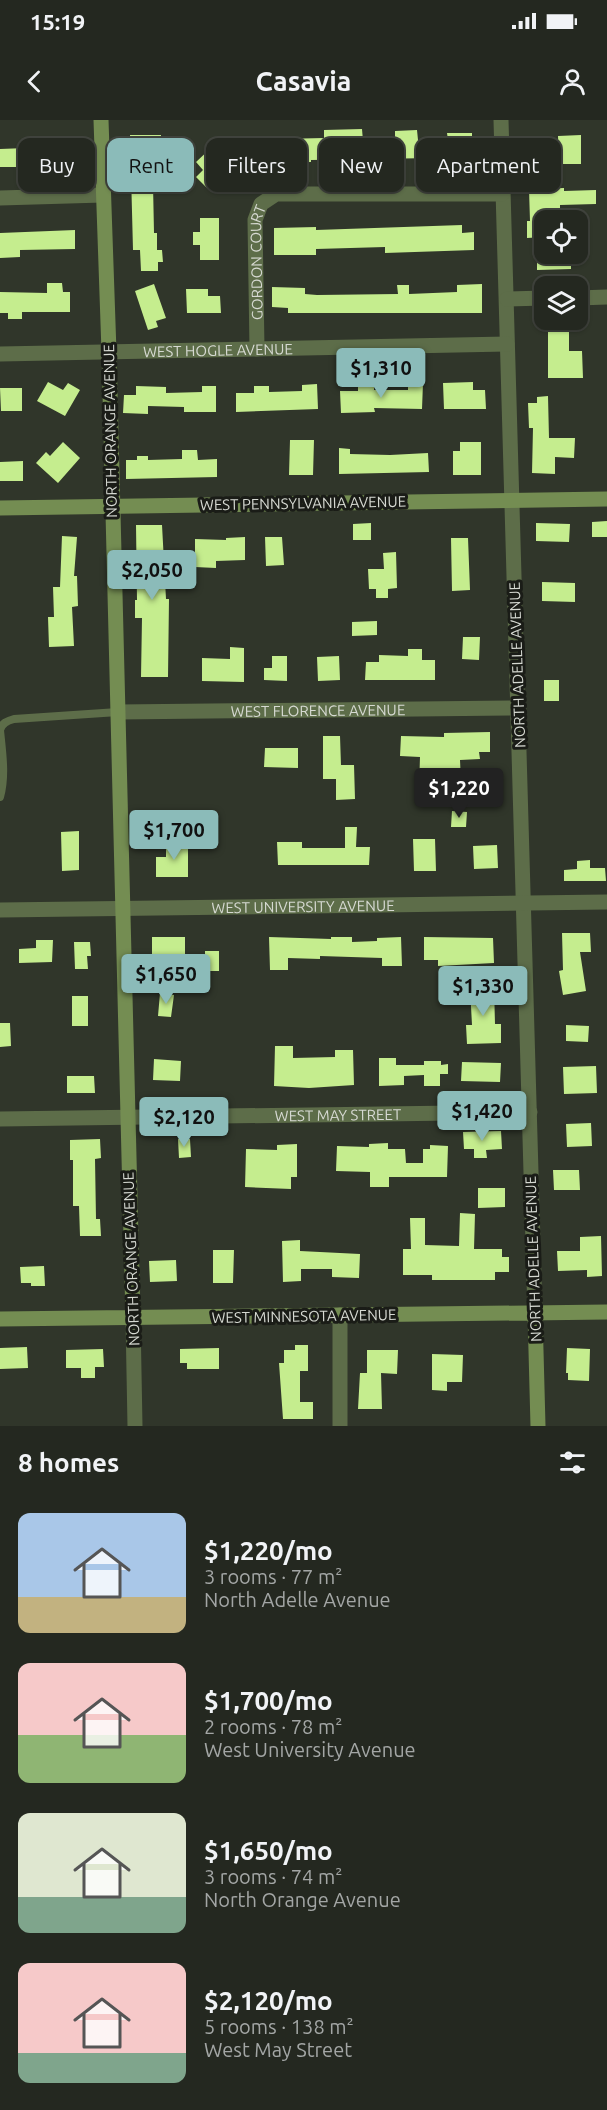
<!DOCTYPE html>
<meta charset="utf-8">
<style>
:root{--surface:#242820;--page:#30342d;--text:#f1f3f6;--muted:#a3a6a5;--line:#41443e;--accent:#8bbbb9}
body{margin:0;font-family:Ubuntu,sans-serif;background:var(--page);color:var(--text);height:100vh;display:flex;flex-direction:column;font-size:22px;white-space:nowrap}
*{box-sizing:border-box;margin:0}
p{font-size:20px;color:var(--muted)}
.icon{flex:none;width:33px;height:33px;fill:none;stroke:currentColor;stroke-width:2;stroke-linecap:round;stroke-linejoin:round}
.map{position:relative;height:1306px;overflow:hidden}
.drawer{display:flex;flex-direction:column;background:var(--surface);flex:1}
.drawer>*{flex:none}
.banner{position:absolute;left:18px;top:18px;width:572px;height:54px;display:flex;gap:12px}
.fabs{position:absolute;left:534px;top:90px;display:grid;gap:12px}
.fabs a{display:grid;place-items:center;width:54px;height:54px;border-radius:12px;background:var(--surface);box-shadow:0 2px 4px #0004,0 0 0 2px var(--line);font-size:30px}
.price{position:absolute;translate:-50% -51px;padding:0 14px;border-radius:6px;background:var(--accent);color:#111;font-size:20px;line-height:39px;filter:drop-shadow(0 2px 3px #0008)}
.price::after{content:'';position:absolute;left:50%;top:36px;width:18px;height:14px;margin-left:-9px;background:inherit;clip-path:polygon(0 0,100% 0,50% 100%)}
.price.selected{background:#222;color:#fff}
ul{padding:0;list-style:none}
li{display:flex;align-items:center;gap:18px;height:150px;padding:0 18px}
li span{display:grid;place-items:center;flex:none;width:168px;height:120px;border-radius:12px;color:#555}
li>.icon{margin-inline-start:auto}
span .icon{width:72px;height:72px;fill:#fffc;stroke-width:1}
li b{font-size:26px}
h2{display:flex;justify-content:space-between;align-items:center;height:72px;padding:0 18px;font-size:26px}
.pill{padding:0 21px;border-radius:12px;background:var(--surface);box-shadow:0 2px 4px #0004,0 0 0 2px var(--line);font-size:21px;line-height:54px}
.pill.selected{background:var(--accent);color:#111}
.status{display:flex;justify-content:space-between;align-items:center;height:42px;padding:0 30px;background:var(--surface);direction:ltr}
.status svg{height:16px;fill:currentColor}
header{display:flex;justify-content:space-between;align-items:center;height:78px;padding:0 18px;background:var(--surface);font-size:27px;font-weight:700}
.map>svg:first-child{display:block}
.building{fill:#c5ed8e}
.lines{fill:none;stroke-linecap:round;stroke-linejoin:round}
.lane{stroke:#5d6d49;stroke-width:8}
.street{stroke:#5d6d49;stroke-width:15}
.secondary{stroke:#748d52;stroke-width:15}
.labels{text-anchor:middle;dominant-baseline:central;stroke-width:6;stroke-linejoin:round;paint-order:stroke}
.street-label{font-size:15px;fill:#d6d9d2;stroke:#1a1c17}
</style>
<div class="status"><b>15:19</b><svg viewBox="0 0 49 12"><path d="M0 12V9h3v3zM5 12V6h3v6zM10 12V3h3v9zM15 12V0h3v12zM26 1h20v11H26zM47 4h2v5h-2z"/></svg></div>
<header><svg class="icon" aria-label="back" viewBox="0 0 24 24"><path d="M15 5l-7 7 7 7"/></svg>Casavia<svg class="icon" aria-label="person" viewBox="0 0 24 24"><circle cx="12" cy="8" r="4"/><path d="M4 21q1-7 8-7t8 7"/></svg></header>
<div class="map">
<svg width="607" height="1306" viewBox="0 0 607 1306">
<rect width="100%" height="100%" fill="#30362a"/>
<!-- building -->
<path class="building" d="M362,9L363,21L395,20V11L417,10L418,20H448L447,13H472V33H460V43L433,44V38L311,40V42L269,43L268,30H279V19L324,18V10Z
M130,15H161V34H149V64H153L154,113H157V130H162L163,142H158V151H141L140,130H133Z
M581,15V44H559L558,16Z
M66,20V41H49V47H0V29L26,28V21Z
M212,27L231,47L208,69L196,57L203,50L196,42Z
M564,68V71L596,70V84L560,85V100H544V117L527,118V101H530L529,69Z
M200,98H219V140H200V125H193V112H200Z
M462,105V113L474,112V130L385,133V127L316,129V135H274V108L316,107V110Z
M75,110V129L20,130V137L0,138V113Z
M537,134H571V149L537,150Z
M47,163H62L63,172H70V192H22V199H8V193H0V172L47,173Z
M154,164L166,198L156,201L158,207L148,210L135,171Z
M482,164V193H288V188L272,187V167L305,168V174L317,175L398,174L397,165H409V174L457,172V165Z
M186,169H208V176H220L221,193H187Z
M569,211V231H582L583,258H548V212Z
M48,262L63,270L68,263L80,270L65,296L37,281Z
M473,262V270H485L486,289H444L443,263Z
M408,263H423L422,289L374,288L375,292L341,293L340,271H358V264H374V270H408Z
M317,264L318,289L236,292V273H254V266H269V272L302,271V265Z
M136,266L166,267V273L202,272V266H216V292H184V287L148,286V294L123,293L124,275H136Z
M0,268H22V291H1Z
M548,276L549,318H575L574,338L555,337V354L532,353L533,308H529L528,283H537V277Z
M290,320H314L313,355H289Z
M63,322L80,338L58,363L36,343L46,332L50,336Z
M460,322H481V355H453V331H460Z
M339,328L350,329V334L390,335L428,333L429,352L339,354Z
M182,330H197L198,340L217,339V357L126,359V340H137V336H148V340L182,339Z
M23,341V361H0V342Z
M607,401V417H592V402Z
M371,403V420H353V404Z
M536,403L570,404L569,422L536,421Z
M136,405H162L166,479H169L168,557H141L142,498H135V480H137Z
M62,416L77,417L74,456H77L78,486L72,487L74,526L49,527L48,497H54L53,467H60Z
M245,417V440L216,441V448L195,447V419L226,420V418Z
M265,417H282L284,445L266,446Z
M451,418H468L470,470L452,471Z
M396,432L397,468L388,469V478H376V469H369L368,449H384L383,433Z
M542,462L575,463V482L542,481Z
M377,501V515L352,516V502Z
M463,517H480L479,540L462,539Z
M230,527L244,528V562L202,561V538L230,539Z
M408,529H422V540H435V560H365L366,542H379V535L408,536Z
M272,536H287V561L264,560V548H272Z
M339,536L340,560L318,561L317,537Z
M544,560H559V581H544Z
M490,612V632H479L480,639L460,640L461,662H436L435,669L419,668L420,637L400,636L401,616L444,617V613Z
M323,616H340L341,645H354L355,679L336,680V659H323Z
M265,628H298V648L264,647Z
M452,691L467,692L466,707H451Z
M345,707H357L356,727H370L369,745H278L277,722H302V728H345Z
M79,711V750L62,751L61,712Z
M413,719H435L436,751H414Z
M166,723H188V757H156V737H166Z
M497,725L498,748L474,749L473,726Z
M590,740V748H605L606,761H564V750L577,749V741Z
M562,813H590L591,832H580L586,871L563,875L559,851L563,850Z
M152,817H185V838L152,837Z
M269,817L331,819V817H352V822L377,821V818L401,817L402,846H382V838L320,836V839L288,838V850H270Z
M424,817L493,818L494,843L438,846V840H424Z
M36,820H53L52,842L19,843V829L36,828Z
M74,822H90L91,836H87L88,849H75Z
M205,831H219V851H205Z
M494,866L495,904H501V923L467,924L466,905H472L470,867Z
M160,873L174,875L171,897L158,896Z
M72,876H88V906H72Z
M0,903H10L11,926L0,927Z
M566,905L589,906L588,922L566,921Z
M275,926H293V938L335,937V930H353L354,965L309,968L274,966Z
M379,938H396V945H424V941H441V945L448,944V954H440V966H424V955L404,956V965L379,966Z
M154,939L181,941L180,961L153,960Z
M462,942L501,943L500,962L461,961Z
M596,946L597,973L564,974L563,947Z
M67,956H94L95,973H67Z
M591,1003L592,1026L567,1027L566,1004Z
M501,1011L502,1029L486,1030L487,1038H474V1029H464L463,1012Z
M100,1019L101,1038L95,1039L96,1099H100L101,1116H80L79,1086H73V1040H70V1020Z
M178,1019H190L191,1037L179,1038Z
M388,1023V1029H405L406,1043H423V1029H430V1025L448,1026L447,1057H389V1067H370V1052L336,1051L337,1026L369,1027V1024Z
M297,1024V1057H291V1069L245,1067L246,1029L277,1030V1025Z
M553,1050H579L580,1070H554Z
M478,1068H505V1087L478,1088Z
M460,1093L475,1094L474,1129H502V1137H509V1152H495V1160H432V1155H403V1129H411L410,1098H425V1125L459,1126Z
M601,1116L602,1156L587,1157V1150L558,1151L557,1131H580V1117Z
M300,1120V1131L360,1134L359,1158L332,1157V1149H301V1161L283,1162L282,1121Z
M213,1130H234L233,1163H213Z
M176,1140L177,1161L150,1162L149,1141Z
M44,1146L45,1166H31V1163H21L20,1147Z
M295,1225H308V1251H300V1282H313V1299H283L279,1243H284V1230H295Z
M27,1227L28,1248L0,1249V1228Z
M219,1228V1249H187V1243H180V1229Z
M567,1228L590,1229L589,1261L568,1260V1253H566Z
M103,1229L104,1247H95V1258H81V1248H66V1230Z
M367,1230H398L397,1254L381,1253L382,1289H358L360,1253H367Z
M432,1234L463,1235L462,1262H447V1271L432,1270Z"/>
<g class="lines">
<!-- lane -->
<path class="lane" d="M0,677C6,655 2,632 0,610C2,603 7,601 14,599L118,592"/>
<!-- street -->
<g class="street">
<path d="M501,0L535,1193"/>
<path d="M0,78L103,75"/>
<path d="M578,178L607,177"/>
<path d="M507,179L544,178"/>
<path id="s1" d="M257,229L255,100L261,84L276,74H502"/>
<path id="s2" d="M0,234L507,224"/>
<path id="s3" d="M118,592L519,588"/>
<path id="s4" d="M0,790L607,782"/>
<path id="s5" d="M0,999L530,992"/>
<path d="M340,1195V1306"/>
<path d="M133,1198L135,1306"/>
</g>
<!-- secondary -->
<path class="secondary" d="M101,0L109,232L133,1198
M0,388L607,379
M535,1193L538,1306
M0,1199L607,1192"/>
</g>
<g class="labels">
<!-- street labels -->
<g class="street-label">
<text stroke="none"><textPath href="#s1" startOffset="87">GORDON COURT</textPath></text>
<text stroke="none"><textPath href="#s2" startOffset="218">WEST HOGLE AVENUE</textPath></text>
<text transform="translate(110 311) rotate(-91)">NORTH ORANGE AVENUE</text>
<text transform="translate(303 383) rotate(-1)">WEST PENNSYLVANIA AVENUE</text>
<text transform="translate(517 545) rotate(-92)">NORTH ADELLE AVENUE</text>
<text stroke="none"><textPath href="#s3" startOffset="200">WEST FLORENCE AVENUE</textPath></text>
<text stroke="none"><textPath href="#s4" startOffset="303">WEST UNIVERSITY AVENUE</textPath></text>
<text stroke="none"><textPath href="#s5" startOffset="338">WEST MAY STREET</textPath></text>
<text transform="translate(131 1139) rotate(-92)">NORTH ORANGE AVENUE</text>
<text transform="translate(533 1139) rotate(-92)">NORTH ADELLE AVENUE</text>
<text transform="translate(304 1196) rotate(-1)">WEST MINNESOTA AVENUE</text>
</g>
</g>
</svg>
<div class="fabs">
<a><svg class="icon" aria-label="locate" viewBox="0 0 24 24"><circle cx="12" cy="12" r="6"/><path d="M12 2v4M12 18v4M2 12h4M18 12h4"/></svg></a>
<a><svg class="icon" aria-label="layers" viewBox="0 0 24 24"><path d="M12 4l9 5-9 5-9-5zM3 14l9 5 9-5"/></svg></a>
</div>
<b class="price" style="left:381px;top:279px">$1,310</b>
<b class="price" style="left:152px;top:481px">$2,050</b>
<b class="price selected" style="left:459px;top:699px">$1,220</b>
<b class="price" style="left:174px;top:741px">$1,700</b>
<b class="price" style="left:166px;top:885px">$1,650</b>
<b class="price" style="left:483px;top:897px">$1,330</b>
<b class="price" style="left:482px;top:1022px">$1,420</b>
<b class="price" style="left:184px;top:1028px">$2,120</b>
<div class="banner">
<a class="pill">Buy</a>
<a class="pill selected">Rent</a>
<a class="pill">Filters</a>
<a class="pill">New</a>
<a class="pill">Apartment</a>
</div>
</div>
<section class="drawer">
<h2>8 homes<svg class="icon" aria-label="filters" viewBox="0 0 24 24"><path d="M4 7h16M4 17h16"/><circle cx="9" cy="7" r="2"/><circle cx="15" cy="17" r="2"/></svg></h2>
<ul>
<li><span style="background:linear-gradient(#a9c7e8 70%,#c2b280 0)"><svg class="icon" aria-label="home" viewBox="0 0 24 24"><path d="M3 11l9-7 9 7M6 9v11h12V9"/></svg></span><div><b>$1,220/mo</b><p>3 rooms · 77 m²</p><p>North Adelle Avenue</p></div></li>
<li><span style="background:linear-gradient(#f6c9c9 60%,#8fb573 0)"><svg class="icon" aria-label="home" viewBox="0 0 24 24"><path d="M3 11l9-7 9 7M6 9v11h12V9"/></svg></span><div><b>$1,700/mo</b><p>2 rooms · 78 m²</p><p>West University Avenue</p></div></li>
<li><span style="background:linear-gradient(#dfe7d0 70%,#7fa58c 0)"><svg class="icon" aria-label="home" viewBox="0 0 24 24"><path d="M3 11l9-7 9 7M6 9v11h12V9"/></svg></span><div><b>$1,650/mo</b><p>3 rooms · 74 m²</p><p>North Orange Avenue</p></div></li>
<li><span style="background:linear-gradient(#f6c9c9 75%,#7fa58c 0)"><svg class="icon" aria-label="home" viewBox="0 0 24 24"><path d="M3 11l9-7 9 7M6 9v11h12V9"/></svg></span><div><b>$2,120/mo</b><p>5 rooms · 138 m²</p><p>West May Street</p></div></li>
</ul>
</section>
